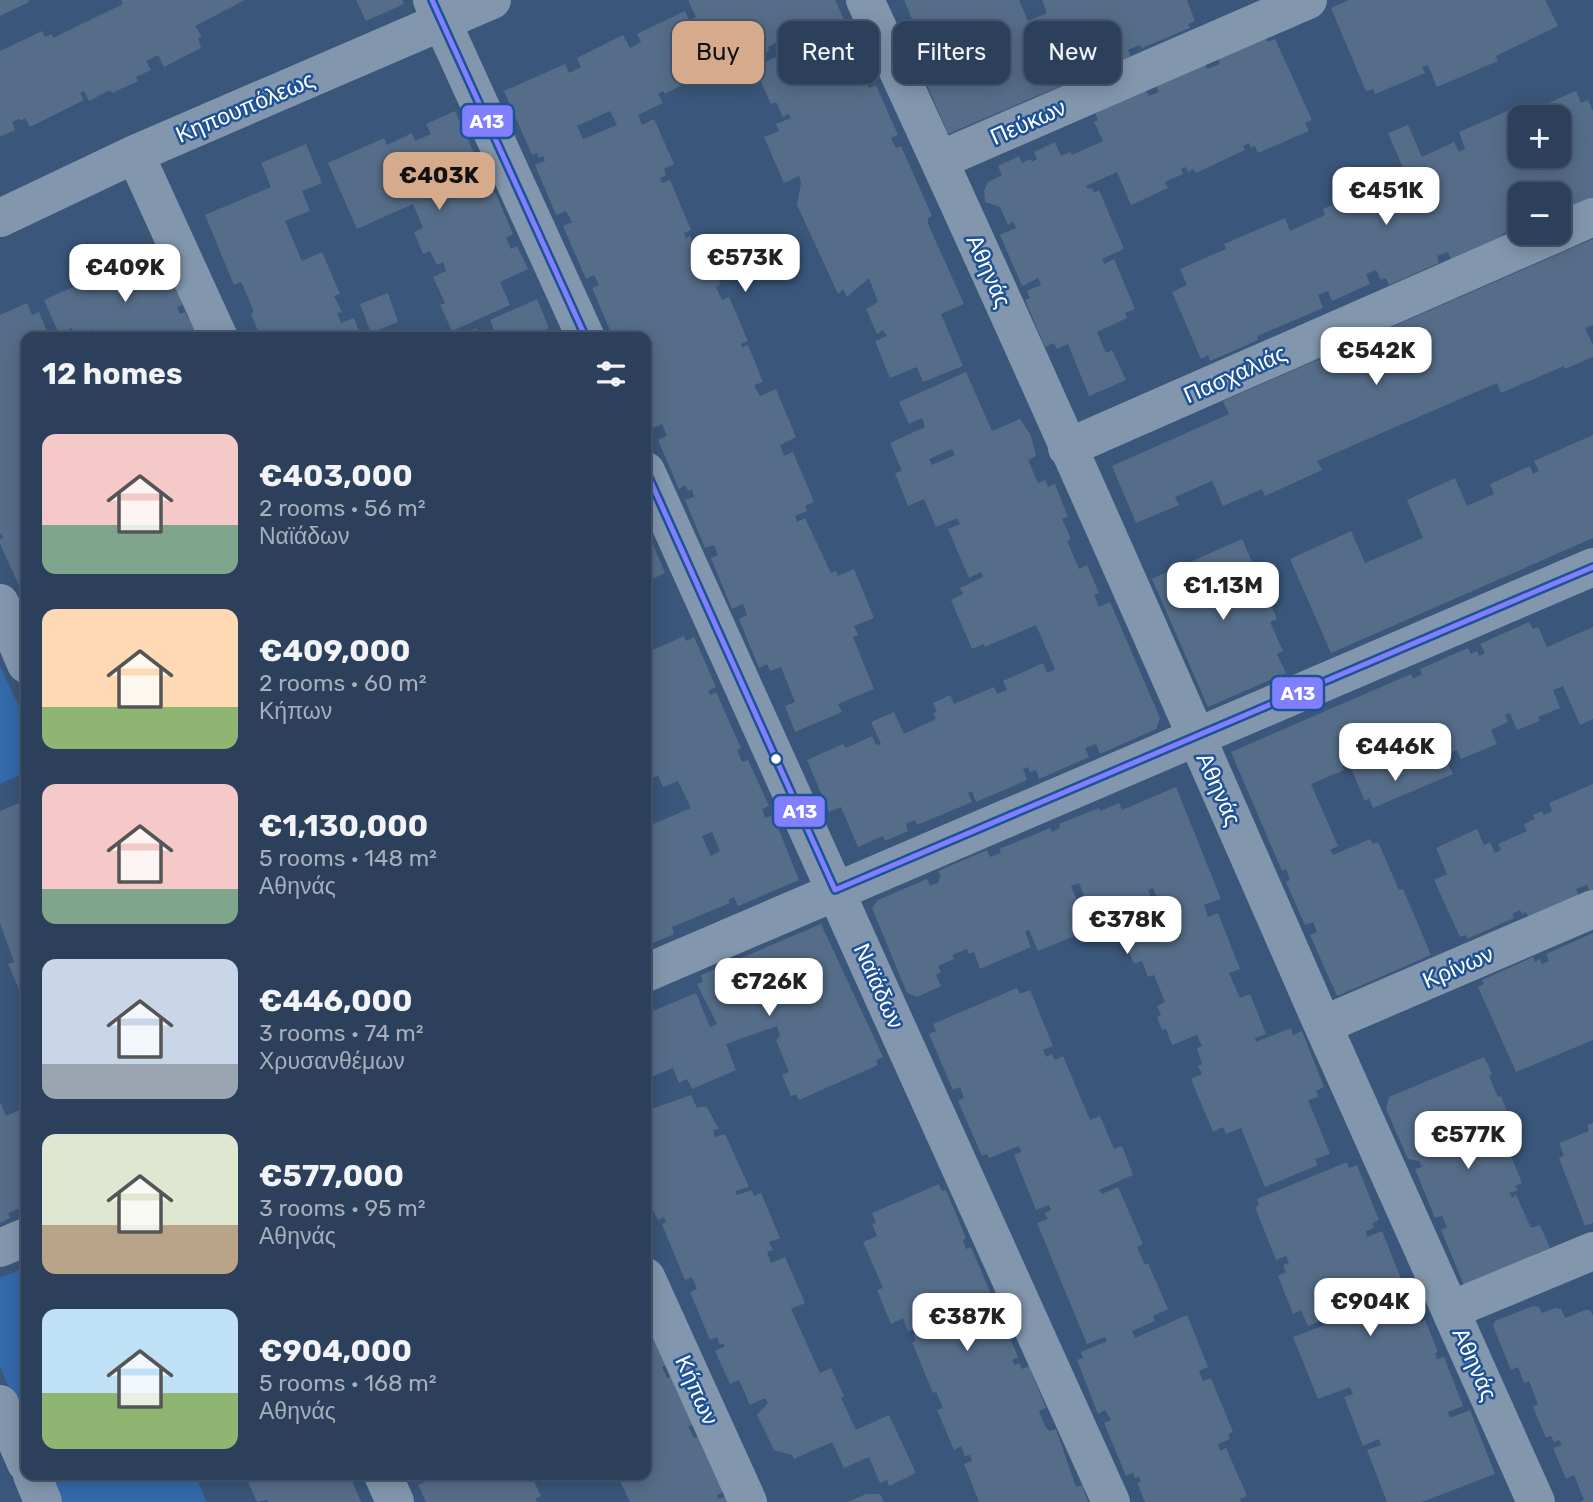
<!DOCTYPE html>
<meta charset="utf-8">
<style>
:root{--surface:#2c405c;--page:#384b65;--text:#f1f3f6;--muted:#a6afbb;--line:#485972;--accent:#d6ab8b}
body{margin:0;font-family:Rubik,sans-serif;background:var(--page);color:var(--text);height:100vh;display:flex;flex-direction:column;font-size:26px;white-space:nowrap}
*{box-sizing:border-box;margin:0}
p{font-size:23px;color:var(--muted)}
.icon{flex:none;width:38px;height:38px;fill:none;stroke:currentColor;stroke-width:2;stroke-linecap:round;stroke-linejoin:round}
.map{position:relative;flex:1;overflow:hidden}
.panel{position:absolute;left:21px;top:332px;width:630px;height:1148px;display:flex;flex-direction:column;background:var(--surface);border-radius:14px;box-shadow:0 4px 18px #0003,0 0 0 2px var(--line)}
.panel>*{flex:none}
.banner{position:absolute;left:672px;top:21px;width:665px;height:63px;display:flex;gap:14px}
.controls{position:absolute;left:1508px;top:105px;display:grid;gap:14px}
.controls a{display:grid;place-items:center;width:63px;height:63px;border-radius:14px;background:var(--surface);box-shadow:0 4px 18px #0003,0 0 0 2px var(--line);font-size:35px}
.price{position:absolute;translate:-50% -60px;padding:0 16px;border-radius:14px;background:#fff;color:#222;font-size:23px;line-height:46px;filter:drop-shadow(0 2px 4px #0008)}
.price::after{content:'';position:absolute;left:50%;top:42px;width:21px;height:16px;margin-left:-10px;background:inherit;clip-path:polygon(0 0,100% 0,50% 100%)}
.price.selected{background:var(--accent);color:#111}
ul{padding:0;list-style:none}
li{display:flex;align-items:center;gap:21px;height:175px;padding:0 21px}
li span{display:grid;place-items:center;flex:none;width:196px;height:140px;border-radius:14px;color:#555}
li>.icon{margin-inline-start:auto}
span .icon{width:84px;height:84px;fill:#fffc;stroke-width:1}
li b{font-size:30px}
h2{display:flex;justify-content:space-between;align-items:center;height:84px;padding:0 21px;font-size:30px}
.tag{padding:0 24px;border-radius:14px;background:var(--surface);box-shadow:0 4px 18px #0003,0 0 0 2px var(--line);font-size:24px;line-height:63px}
.tag.selected{background:var(--accent);color:#111}
.map>svg:first-child{display:block}
.green{fill:#3469aa}
.building{fill:#566d89;fill-rule:evenodd}
.lines{fill:none;stroke-linecap:round;stroke-linejoin:round}
.minor{stroke:#8296ad;stroke-width:38}
.bus-1-casing{stroke:#1f5295;stroke-width:10}
.bus-1{stroke:#8080ff;stroke-width:5}
.bus-dot{fill:#fff;stroke:#1f5295;stroke-width:2.5}
.labels{text-anchor:middle;dominant-baseline:central;stroke-width:5;stroke-linejoin:round;paint-order:stroke}
.street-label{font-size:23px;fill:#fff;stroke:#1f5295}
.line-badge{stroke:#1f5295;stroke-width:2.5}
.badge-label{font-size:19px;text-anchor:middle;font-weight:bold;fill:#fff}
</style>
<div class="map">
<svg width="1593" height="1502" viewBox="0 0 1593 1502">
<rect width="100%" height="100%" fill="#3a567a"/>
<!-- green -->
<path class="green" d="M0,666L26,722V772L0,784Z
M26,1267V1427L0,1367V1278Z
M48,1475H195L207,1502H59Z"/>
<!-- building -->
<path class="building" d="M0,0H28L29,2L0,16Z
M121,0H245L195,26L202,37L198,38L201,48L164,67L158,55L146,61L151,70L136,77L138,81L112,93L110,90L89,101L84,91L80,93L84,100L30,127L25,118L20,121L19,119L12,122L15,130L0,137V51L42,31L45,37L52,34L53,38L123,4Z
M356,0H402L404,4L366,21Z
M688,0H835L846,24L840,27L843,33L849,31L870,76L864,78L869,88L876,85L898,135L891,138L896,148L901,146L932,216L928,218V224L964,304L941,314L963,366L923,382L917,367L890,378L875,341L887,336L883,330L877,334L866,309L878,302L869,278L847,297L843,289L838,294L797,205L801,183L799,176L784,183L764,137L779,131L776,124L791,118L788,114L783,117L776,102L771,104L757,73L761,70L759,65L817,37L813,30L781,45L780,41L768,47L769,51L723,73L719,65L665,94L663,91L658,94L663,103L638,115L642,125L654,119L674,164L664,169L666,176L660,178L662,183L670,180L691,230L684,233L686,238L690,236L694,245L703,241L721,284L716,287L722,300L729,297L748,341L741,344L742,348L748,345L763,382L754,385L757,391L760,396L776,389L796,437L780,445L784,456L793,452L814,502L805,506L807,511L795,516L797,522L805,518L831,573L836,571L838,576L854,569L874,618L854,626L858,635L853,637L874,689L838,704L842,712L795,732L785,706L795,702L781,667L770,671L767,664L759,668L739,619L747,615L745,609L743,604L732,609L711,558L718,555L714,545L705,548L685,500L694,497L692,489L688,491L685,485L679,489L658,440L667,436L665,431L662,424L653,428L646,412V338L621,337L620,334L613,337L592,288L599,285L594,275L586,279L563,226L572,222L566,211L556,215L535,165L545,161L543,156L539,158L537,153L532,155L504,91L565,64L569,73L581,67L577,58L623,35L630,48L641,42L637,34L685,11L689,20L696,17ZM610,111L617,125L583,139L577,126Z
M904,0H1019L1028,21L1047,13L1042,0H1187L1195,21L1188,24L1190,28L1142,48L1140,45L1128,50L1131,56L1082,77L1079,70L1073,74L1075,80L948,134L921,71L928,68L927,63L915,68L897,25L912,19Z
M1349,0H1545L1558,26L1496,56L1498,61L1437,87L1428,65L1422,67L1425,73L1375,94L1373,89L1366,91L1331,8Z
M1264,34L1267,42L1275,39L1312,120L1305,123L1309,131L1258,153L1255,146L1251,148L1249,143L1243,146L1245,150L1196,173L1193,169L1188,172L1186,167L1181,169L1183,174L1165,182L1168,188L1131,205L1117,172L1086,186L1088,189L1092,188L1094,193L1099,190L1124,249L1102,259L1104,264L1114,259L1135,309L1125,313L1127,318L1097,332L1106,353L1112,350L1126,380L1089,396L1068,344L1057,349L1054,343L1045,347L1025,300L1030,298L1027,291L1041,285L1038,278L1022,286L1000,235L1016,228L1013,221L1008,225L1000,207L985,202L984,191L988,182L1002,175L998,166L1019,156L1022,163L1031,159L1032,162L1037,159L1034,152L1055,142L1061,156L1070,152L1072,155L1103,141L1094,122L1098,120L1095,113L1145,90L1149,96L1159,92L1156,86L1205,63L1207,69L1220,64L1217,56Z
M1576,91L1581,103L1588,100L1593,111V198L1570,208L1567,199L1560,202L1563,208L1559,209V194H1521V226L1502,234L1503,236L1451,259L1448,252L1437,256L1439,263L1389,285L1386,278L1381,280L1376,270L1366,274L1370,284L1332,301L1328,291L1318,295L1323,308L1262,334L1257,337L1258,340L1210,361L1208,355L1201,359L1172,292L1187,285L1180,269L1226,249L1224,244L1285,218L1290,231L1325,215L1323,209L1342,201L1346,209L1349,207L1344,196L1349,194L1347,189L1398,166L1400,172L1404,170L1388,133L1408,125L1422,157L1454,142L1459,152L1465,149L1459,132L1519,106L1524,117H1521V156H1559V117H1543L1539,107Z
M455,111L484,175L479,177L483,187L491,183L513,234L506,238L511,249L517,246L528,269L500,282L510,305L452,331L440,305L445,303L433,277L446,271L443,262L437,265L430,251L423,254L414,232L423,228L413,204L357,229L328,163L384,138L387,145L412,133L415,141L431,134L426,124Z
M306,144L322,183L302,191L310,211L285,221L302,261L322,252L340,294L334,296L342,312L337,313L341,323L354,318L362,338H261L251,314L254,312L243,286L241,282L234,285L205,215L271,187L261,163Z
M1593,239V325L1585,328L1593,345V357L1565,369L1564,366L1501,393L1497,383L1317,461L1322,470L1265,496L1262,489L1223,506L1212,481L1175,497L1179,505L1136,523L1112,466L1229,414L1223,401Z
M159,249L183,305L177,307L180,314L185,312L188,318L194,316L203,338H89L94,335L92,329L75,337L72,328L59,334L44,300Z
M388,293L398,322L371,333L360,304Z
M537,299L549,328L526,338H497L490,320Z
M27,303L32,315L39,312L50,338H26V350L20,353L26,367V591L22,592L0,544V539L4,537L0,533V315Z
M476,328L480,338H454Z
M966,372L992,431L1020,419L1031,436L1036,456L1028,460L1038,483L1045,480L1048,487L1055,484L1068,517L1062,519L1071,539L1067,541L1079,569L1087,565L1099,593L1094,595L1099,607L1110,602L1160,718L1156,729L1100,754L1096,744L1085,748L1089,757L1039,779L1036,770L1030,772L1028,767L1023,769L1027,780L976,802L972,791L968,793L972,802L917,825L915,820L906,824L908,831L885,841L883,836L858,847L841,807L829,812L807,760L843,744L846,748L872,736L876,745L881,744L871,722L894,712L904,734L936,719L933,713L937,712L933,703L950,695L954,704L994,687L997,694L1007,690L1003,681L1043,663L1047,673L1055,669L1036,625L985,647L984,644L972,649L951,600L963,594L960,588L983,577L981,572L969,578L948,529L960,524L957,518L936,527L924,499L908,506L895,473L902,471L890,443L925,427L922,418L909,424L899,402ZM952,449L955,455L932,465L929,459Z
M1593,435V538L1331,653L1290,559L1351,531L1365,563L1423,538L1407,500L1455,478L1467,506L1494,494L1490,484L1530,466L1533,474L1539,471L1534,461Z
M646,528L665,573L646,582Z
M1242,539L1277,619L1270,622L1283,651L1277,654L1286,673L1208,707L1152,579Z
M1529,622L1533,629L1538,627L1547,647L1593,627V719L1580,725L1563,686L1553,690L1560,708L1538,717L1540,721L1517,730L1510,713L1505,715L1508,722L1491,730L1497,744L1461,759L1457,750L1444,756L1453,774L1373,808L1369,798L1365,801L1349,764L1342,766L1344,770L1311,784L1338,846L1330,850L1333,855L1370,839L1373,844L1378,842L1399,890L1403,889L1431,955L1337,996L1310,935L1317,932L1313,922L1305,925L1286,882L1290,880L1286,869L1282,871L1231,752L1411,674L1413,679L1418,676L1422,675L1420,669L1468,648L1471,654L1477,651L1479,656L1485,653L1480,644Z
M684,636L686,641L694,637L716,687L708,691L710,695L716,692L741,748L737,750L742,762L748,760L769,806L762,809L765,818L773,815L799,880L738,906L734,897L728,900L730,903L672,927L674,934L646,946V827L691,808L678,781L663,787L658,776L650,779L646,769V653ZM712,832L720,851L711,856L702,836Z
M1593,784V891L1590,892L1587,885L1576,889L1579,896L1529,918L1526,912L1522,914L1520,910L1512,914L1514,918L1467,939L1466,935L1460,937L1434,880L1447,874L1436,848L1477,829L1484,845L1490,842L1495,853L1501,850L1498,844L1527,831L1524,824L1535,819L1533,815L1542,811L1544,815L1552,811L1549,803Z
M1176,787L1221,899L1204,905L1208,917L1218,913L1240,969L1229,973L1240,998L1250,994L1266,1034L1255,1038L1256,1042L1291,1028L1293,1035L1302,1031L1324,1087L1316,1091L1318,1097L1308,1100L1330,1154L1315,1159L1318,1165L1265,1187L1241,1128L1226,1134L1223,1127L1213,1132L1191,1079L1202,1074L1198,1066L1202,1064L1197,1048L1202,1046L1197,1035L1172,1045L1166,1029L1162,1030L1157,1017L1161,1015L1157,1006L1165,1002L1154,975L1148,977L1142,961L1134,964L1125,943L1174,923L1172,915L1165,917L1153,888L1148,890L1152,901L1119,915L1114,904L1092,914L1079,883L1071,886L1089,930L1038,951L1029,930L1025,931L1031,947L980,969L974,952L969,954L967,949L952,955L954,959L938,966L941,972L936,975L941,986L917,997L907,993L872,908L878,900L927,879L930,886L939,882L938,879L941,877L938,871L987,850L990,857L1001,853L999,849L1050,828L1052,832L1060,828L1059,824L1099,808L1100,811L1119,803L1122,810Z
M26,800V1005L8,964L14,962L0,923V811Z
M821,924L883,1057L876,1060L878,1065L799,1100L796,1094L791,1096L782,1075L789,1072L776,1040L780,1036L777,1026L726,1044L736,1070L692,1089L687,1079L679,1083L673,1068L646,1079V1014L696,993L710,1027L717,1024L697,984L703,982L701,975Z
M1593,933V1040L1516,1072L1478,987L1484,984L1482,980L1533,957L1535,962L1540,959L1542,964L1549,961L1546,954Z
M1017,988L1020,994L1030,990L1053,1046L1043,1050L1046,1057L1052,1054L1055,1060L1063,1056L1090,1120L1100,1116L1114,1149L1122,1146L1133,1175L1099,1190L1102,1194L1118,1187L1143,1244L1137,1247L1145,1265L1148,1263L1168,1309L1153,1316L1155,1321L1132,1331L1135,1338L1187,1315L1208,1367L1199,1371L1203,1381L1211,1378L1233,1432L1228,1434L1230,1439L1218,1444L1220,1451L1226,1448L1247,1496L1240,1499L1241,1502H1145L1137,1483L1141,1482L1139,1477L1135,1478L1133,1473L1126,1476L1104,1423L1111,1420L1105,1410L1098,1414L1077,1360L1083,1358L1081,1352L1107,1341L1105,1337L1087,1344L1037,1223L1048,1219L1045,1213L1051,1210L1049,1205L1036,1210L1014,1155L1021,1152L1019,1146L989,1158L987,1154L982,1156L958,1101L964,1098L960,1087L953,1090L929,1034L936,1031L933,1024Z
M1484,1057L1492,1074L1489,1076L1498,1097L1501,1096L1511,1122L1492,1130L1494,1135L1501,1132L1522,1183L1515,1186L1518,1190L1509,1193L1512,1198L1516,1195L1531,1228L1540,1225L1550,1248L1535,1254L1538,1260L1466,1290L1441,1230L1447,1227L1442,1216L1435,1218L1415,1169L1422,1167L1419,1161L1408,1159L1386,1109L1389,1097Z
M691,1095L697,1108L706,1106L719,1129L713,1130L715,1137L725,1134L749,1187L735,1191L737,1195L752,1190L754,1196L761,1193L780,1238L769,1242L773,1250L767,1252L771,1263L785,1257L805,1303L791,1309L820,1373L831,1368L844,1396L841,1398L856,1430L889,1415L916,1473L889,1486L887,1480L880,1483L869,1457L844,1468L832,1442L794,1459L792,1455L774,1450L757,1415L768,1403L765,1398L750,1405L739,1380L730,1384L715,1351L725,1346L723,1343L720,1345L717,1337L710,1340L690,1292L697,1289L692,1277L685,1280L662,1224L666,1222L664,1217L658,1220L646,1196V1111Z
M0,1102L6,1116L26,1107V1210L20,1213L18,1209L8,1213L10,1218L0,1223Z
M1593,1123V1223L1585,1226L1559,1158L1564,1156L1559,1143L1589,1131L1587,1125Z
M1347,1162L1349,1168L1357,1165L1379,1220L1372,1223L1374,1228L1366,1231L1367,1237L1382,1231L1404,1286L1390,1292L1392,1298L1409,1291L1421,1322L1425,1320L1438,1352L1435,1353L1437,1359L1444,1357L1463,1406L1448,1412L1450,1418L1470,1410L1495,1474L1422,1502H1387L1367,1450L1381,1445L1379,1439L1363,1446L1344,1397L1353,1394L1350,1387L1318,1399L1293,1337L1341,1319L1338,1314L1308,1326L1301,1310L1293,1314L1278,1276L1286,1272L1283,1265L1289,1263L1286,1256L1276,1260L1255,1207L1259,1205L1257,1199Z
M939,1184L942,1191L946,1190L966,1238L963,1240L966,1249L971,1247L992,1297L988,1299L992,1311L998,1309L1018,1357L1012,1360L1014,1365L1019,1363L1022,1369L1029,1366L1046,1408L1039,1411L1044,1424L1049,1431L1056,1429L1076,1487L1082,1485L1088,1502H979L964,1464L972,1461L970,1455L965,1456L961,1446L954,1450L937,1410L943,1408L938,1396L936,1392L933,1393L912,1342L916,1341L913,1335L920,1333L918,1328L908,1332L903,1318L891,1324L877,1290L883,1288L863,1242L877,1236L872,1224L876,1223L872,1213Z
M1533,1306L1539,1307L1542,1313L1555,1308L1561,1309L1565,1318L1585,1310H1590L1593,1316V1502H1580L1584,1500L1574,1475L1566,1479L1553,1448L1562,1445L1559,1440L1554,1442L1551,1436L1546,1438L1533,1407L1538,1404L1529,1381L1524,1383L1518,1367L1511,1370L1493,1326L1495,1321Z
M646,1318L667,1365L662,1367L667,1378L671,1377L693,1425L688,1426L694,1438L701,1435L726,1491L717,1495L719,1499L730,1494L734,1502H630L617,1475H646Z
M245,1475H335L337,1481L350,1476L361,1502H268L267,1500L257,1502Z
M415,1475H531L541,1496L535,1499L537,1502H426L418,1485L431,1479L430,1477L418,1482Z
M866,1494H880L884,1502H848Z"/>
<g class="lines">
<!-- minor -->
<path class="minor" d="M432,0L586,338
M865,0C1022,337 1171,678 1320,1019C1391,1180 1465,1341 1536,1502
M135,154L219,338
M940,160L1308,0
M0,218L135,154L492,0
M1559,232L1593,217
M1067,448L1557,233
M646,471L1111,1502
M0,603L26,664
M646,973L1593,567
M1323,1025L1593,909
M0,1248L26,1237
M646,1277L748,1502
M1451,1310L1593,1251
M0,1404L26,1463
M32,1475L43,1502
M383,1475L395,1502"/>
<defs>
<path id="bus-1" d="M432,0L586,338
M646,471L835,890L1593,567"/>
</defs>
<!-- bus-1 casing -->
<use href="#bus-1" class="bus-1-casing"/>
<!-- bus-1 -->
<use href="#bus-1" class="bus-1"/>
</g>
<!-- markers -->
<circle class="bus-dot" cx="776" cy="759" r="6"/>
<g class="labels">
<!-- street labels -->
<g class="street-label">
<text transform="translate(245 107) rotate(-23)">Κηπουπόλεως</text>
<text transform="translate(1028 122) rotate(-24)">Πεύκων</text>
<text transform="translate(989 271) rotate(66)">Αθηνάς</text>
<text transform="translate(1235 374) rotate(-24)">Πασχαλιάς</text>
<text transform="translate(1219 789) rotate(66)">Αθηνάς</text>
<text transform="translate(1458 967) rotate(-23)">Κρίνων</text>
<text transform="translate(879 986) rotate(66)">Ναϊάδων</text>
<text transform="translate(1475 1364) rotate(66)">Αθηνάς</text>
<text transform="translate(697 1390) rotate(66)">Κήπων</text>
</g>
</g>
<g class="line-badge">
<rect x="461" y="104" width="53" height="34" rx="7" fill="#8080ff"/>
<rect x="1271" y="676" width="53" height="34" rx="7" fill="#8080ff"/>
<rect x="773" y="795" width="53" height="33" rx="7" fill="#8080ff"/>
</g>
<g class="badge-label">
<text x="487" y="128">A13</text>
<text x="1298" y="700">A13</text>
<text x="800" y="818">A13</text>
</g>
</svg>
<div class="controls">
<a>+</a>
<a>−</a>
</div>
<b class="price selected" style="left:439px;top:212px">€403K</b>
<b class="price" style="left:1386px;top:227px">€451K</b>
<b class="price" style="left:745px;top:294px">€573K</b>
<b class="price" style="left:125px;top:304px">€409K</b>
<b class="price" style="left:1376px;top:387px">€542K</b>
<b class="price" style="left:1223px;top:622px">€1.13M</b>
<b class="price" style="left:1395px;top:783px">€446K</b>
<b class="price" style="left:1127px;top:956px">€378K</b>
<b class="price" style="left:769px;top:1018px">€726K</b>
<b class="price" style="left:1468px;top:1171px">€577K</b>
<b class="price" style="left:1370px;top:1338px">€904K</b>
<b class="price" style="left:967px;top:1353px">€387K</b>
<div class="banner">
<a class="tag selected">Buy</a>
<a class="tag">Rent</a>
<a class="tag">Filters</a>
<a class="tag">New</a>
</div>
<section class="panel">
<h2>12 homes<svg class="icon" aria-label="filters" viewBox="0 0 24 24"><path d="M4 7h16M4 17h16"/><circle cx="9" cy="7" r="2"/><circle cx="15" cy="17" r="2"/></svg></h2>
<ul>
<li><span style="background:linear-gradient(#f6c9c9 65%,#7fa58c 0)"><svg class="icon" aria-label="home" viewBox="0 0 24 24"><path d="M3 11l9-7 9 7M6 9v11h12V9"/></svg></span><div><b>€403,000</b><p>2 rooms · 56 m²</p><p>Ναϊάδων</p></div></li>
<li><span style="background:linear-gradient(#ffd9b3 70%,#8fb573 0)"><svg class="icon" aria-label="home" viewBox="0 0 24 24"><path d="M3 11l9-7 9 7M6 9v11h12V9"/></svg></span><div><b>€409,000</b><p>2 rooms · 60 m²</p><p>Κήπων</p></div></li>
<li><span style="background:linear-gradient(#f6c9c9 75%,#7fa58c 0)"><svg class="icon" aria-label="home" viewBox="0 0 24 24"><path d="M3 11l9-7 9 7M6 9v11h12V9"/></svg></span><div><b>€1,130,000</b><p>5 rooms · 148 m²</p><p>Αθηνάς</p></div></li>
<li><span style="background:linear-gradient(#c9d6e8 75%,#9aa5b1 0)"><svg class="icon" aria-label="home" viewBox="0 0 24 24"><path d="M3 11l9-7 9 7M6 9v11h12V9"/></svg></span><div><b>€446,000</b><p>3 rooms · 74 m²</p><p>Χρυσανθέμων</p></div></li>
<li><span style="background:linear-gradient(#dfe7d0 65%,#b9a48a 0)"><svg class="icon" aria-label="home" viewBox="0 0 24 24"><path d="M3 11l9-7 9 7M6 9v11h12V9"/></svg></span><div><b>€577,000</b><p>3 rooms · 95 m²</p><p>Αθηνάς</p></div></li>
<li><span style="background:linear-gradient(#bfe0f5 60%,#8fb573 0)"><svg class="icon" aria-label="home" viewBox="0 0 24 24"><path d="M3 11l9-7 9 7M6 9v11h12V9"/></svg></span><div><b>€904,000</b><p>5 rooms · 168 m²</p><p>Αθηνάς</p></div></li>
</ul>
</section>
</div>
